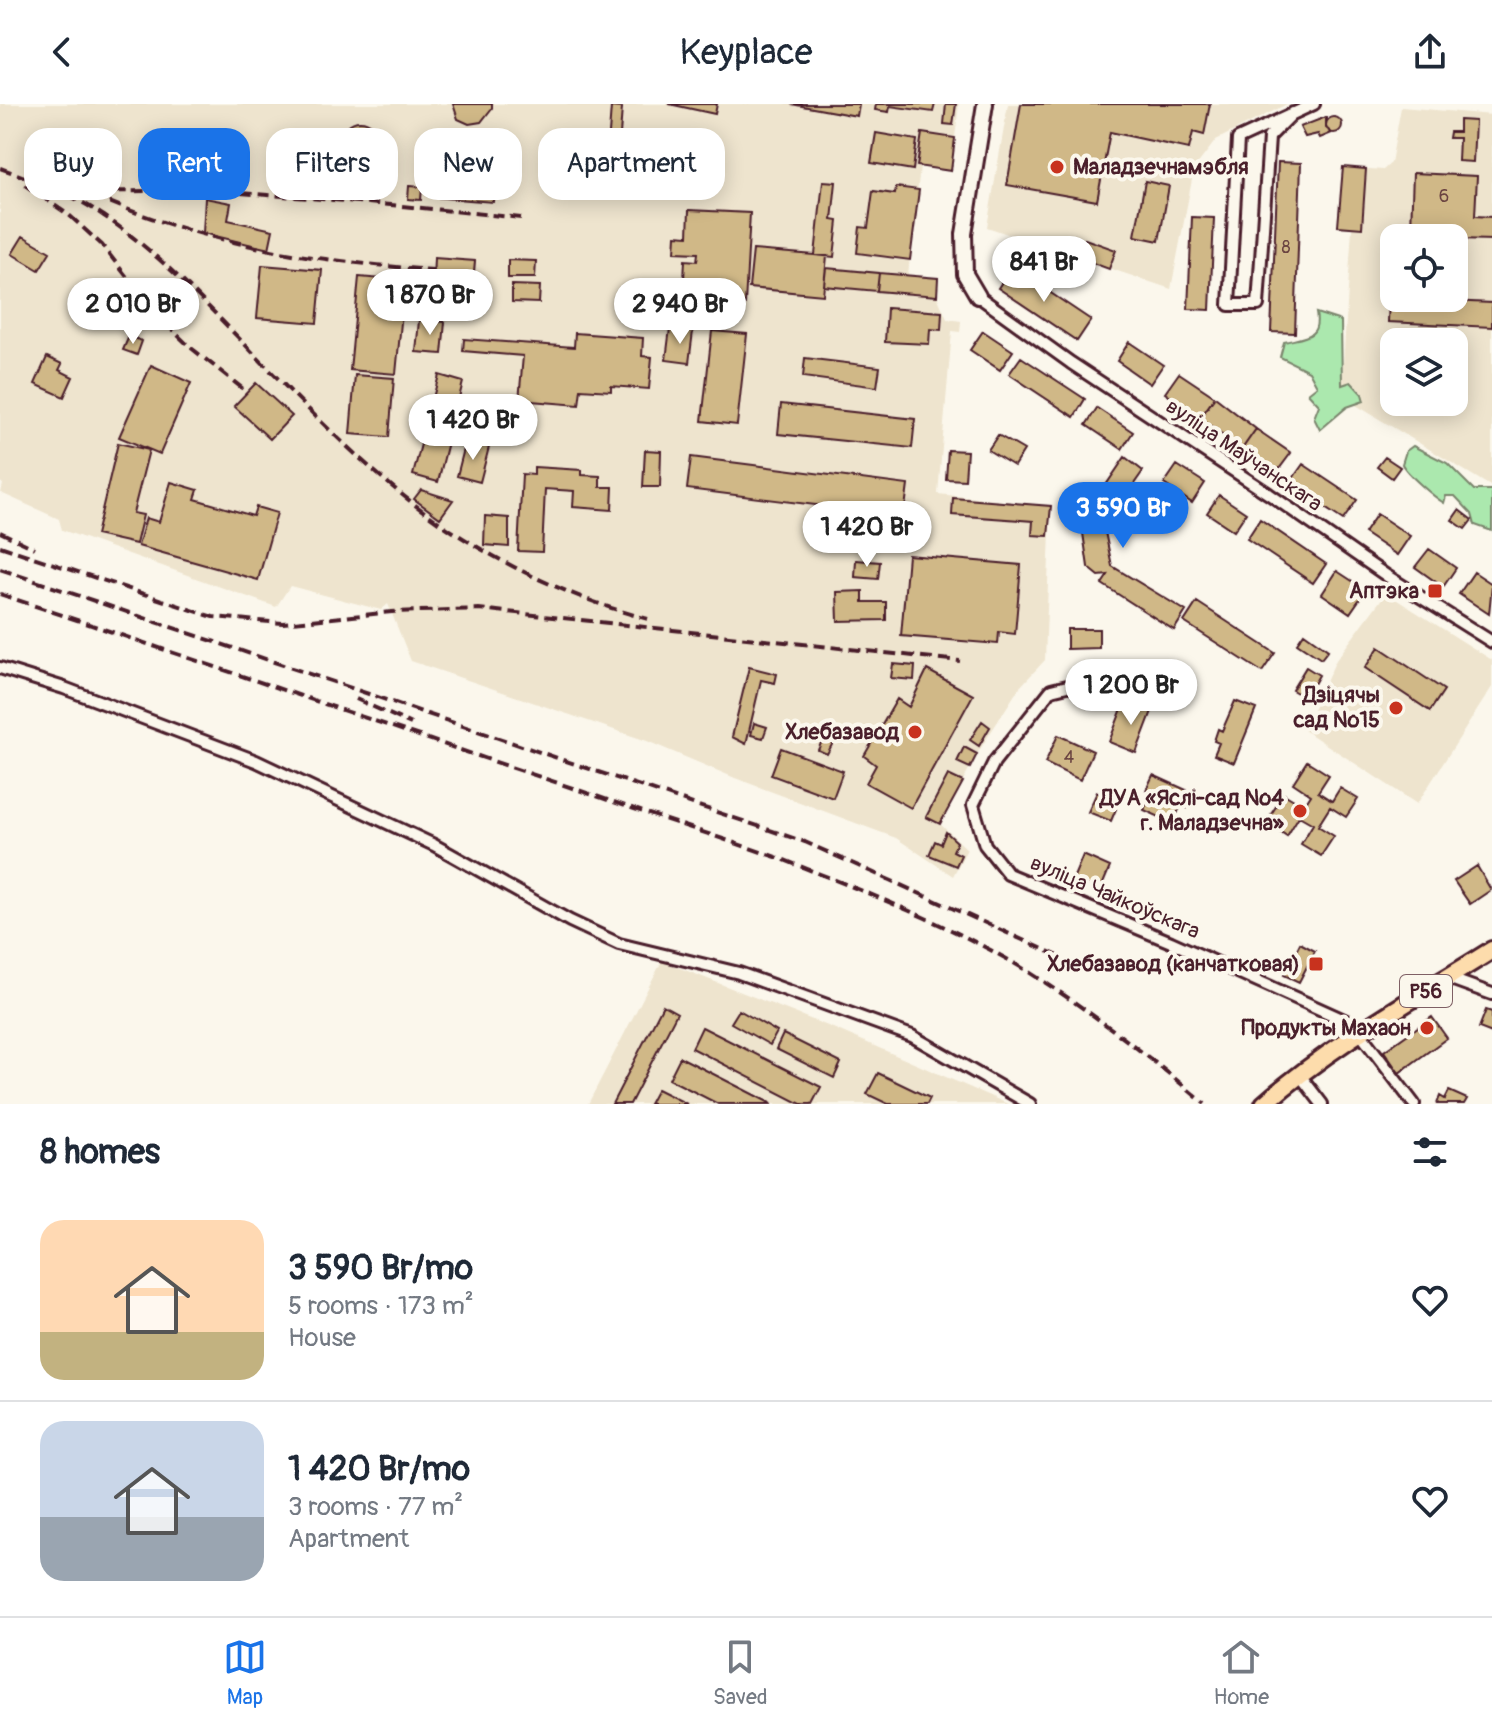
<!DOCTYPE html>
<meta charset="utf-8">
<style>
:root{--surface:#fff;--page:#f2f2f3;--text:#1f2937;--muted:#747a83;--line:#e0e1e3;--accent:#1a73e8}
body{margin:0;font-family:Pangolin,sans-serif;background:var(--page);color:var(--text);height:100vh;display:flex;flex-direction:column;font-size:30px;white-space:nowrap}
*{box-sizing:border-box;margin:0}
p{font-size:26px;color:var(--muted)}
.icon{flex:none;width:44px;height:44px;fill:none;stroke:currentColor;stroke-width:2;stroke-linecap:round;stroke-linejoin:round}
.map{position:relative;height:1000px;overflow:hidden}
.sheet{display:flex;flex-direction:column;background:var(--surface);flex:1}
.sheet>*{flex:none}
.banner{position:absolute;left:24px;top:24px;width:800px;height:72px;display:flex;gap:16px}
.controls{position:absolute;left:1380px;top:120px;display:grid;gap:16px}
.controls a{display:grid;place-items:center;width:88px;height:88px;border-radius:16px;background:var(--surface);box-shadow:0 4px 20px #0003;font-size:40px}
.price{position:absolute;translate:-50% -68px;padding:0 18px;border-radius:28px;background:#fff;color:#222;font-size:26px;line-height:52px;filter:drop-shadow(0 2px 4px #0008)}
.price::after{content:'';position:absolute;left:50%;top:48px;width:24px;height:18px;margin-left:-12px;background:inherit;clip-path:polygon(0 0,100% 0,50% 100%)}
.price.on{background:var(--accent);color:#fff}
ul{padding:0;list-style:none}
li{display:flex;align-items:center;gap:24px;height:200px;padding:0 40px}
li+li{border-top:2px solid var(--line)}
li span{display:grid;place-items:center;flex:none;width:224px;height:160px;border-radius:24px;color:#555}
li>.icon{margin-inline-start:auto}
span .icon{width:96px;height:96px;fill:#fffc;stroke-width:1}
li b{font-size:34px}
h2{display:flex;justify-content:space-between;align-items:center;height:96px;padding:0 40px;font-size:34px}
.pill{padding:0 28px;border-radius:24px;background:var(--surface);box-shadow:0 4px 20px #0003;font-size:28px;line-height:72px}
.pill.on{background:var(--accent);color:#fff}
header{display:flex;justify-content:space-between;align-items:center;height:104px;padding:0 40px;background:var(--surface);font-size:36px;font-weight:600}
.dock{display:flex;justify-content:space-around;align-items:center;height:112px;border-top:2px solid var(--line);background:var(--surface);font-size:22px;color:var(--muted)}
.dock a{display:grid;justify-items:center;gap:4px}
.dock .on{color:var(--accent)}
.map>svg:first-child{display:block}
.built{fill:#eee4ce;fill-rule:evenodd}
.green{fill:#abe8ae;stroke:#7a846c;stroke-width:2}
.building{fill:#d0b887;stroke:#4a1f2b;stroke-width:2}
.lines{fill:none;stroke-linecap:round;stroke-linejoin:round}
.street-casing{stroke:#4a1f2b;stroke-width:16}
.secondary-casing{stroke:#4a1f2b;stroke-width:20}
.primary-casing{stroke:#4a1f2b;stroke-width:22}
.street{stroke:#fbf7ec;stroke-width:10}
.secondary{stroke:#fbf7ec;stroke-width:14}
.primary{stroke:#fddcac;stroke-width:16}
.rail{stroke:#4a1f2b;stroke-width:4;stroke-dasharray:12 6;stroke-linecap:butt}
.poi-dot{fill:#c8321e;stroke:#fbf7ec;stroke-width:3}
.labels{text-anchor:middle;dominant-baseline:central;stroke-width:8;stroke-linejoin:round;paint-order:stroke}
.number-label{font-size:18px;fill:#6c4542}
.shield{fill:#fbf7ec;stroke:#7f6065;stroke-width:2}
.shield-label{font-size:20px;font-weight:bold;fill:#4a1f2b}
.poi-label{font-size:22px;font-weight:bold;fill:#4a1f2b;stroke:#fbf7ec;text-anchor:end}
.street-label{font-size:22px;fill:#4a1f2b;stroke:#fbf7ec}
</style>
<header><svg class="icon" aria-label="back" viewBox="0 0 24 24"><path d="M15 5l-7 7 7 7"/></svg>Keyplace<svg class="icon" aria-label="share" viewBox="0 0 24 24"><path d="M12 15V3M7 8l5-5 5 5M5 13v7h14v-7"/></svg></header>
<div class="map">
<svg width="1492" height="1000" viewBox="0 0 1492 1000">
<rect width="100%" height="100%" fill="#fbf7ec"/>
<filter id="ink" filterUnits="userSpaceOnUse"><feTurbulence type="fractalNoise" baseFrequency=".0125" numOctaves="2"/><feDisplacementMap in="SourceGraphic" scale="16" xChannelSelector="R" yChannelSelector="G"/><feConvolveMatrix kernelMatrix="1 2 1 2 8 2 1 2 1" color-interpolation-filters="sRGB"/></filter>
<g filter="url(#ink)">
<!-- built -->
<path class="built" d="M0,0H959L951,67L920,63L908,171L938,174L937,192L947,215L961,217L960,228L952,227L938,390L1051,402L1045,556L1019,584L977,650L940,720L967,745L953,772L896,734L735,674L647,637L411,557L388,500L381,506L290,482L276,503L62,426L59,415L1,389L3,380L0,378Z
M1008,0H1287L1216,36L1194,65L1171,185L987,123Z
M1401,3L1492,11V383L1341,292L1356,64L1383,66L1391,59ZM1394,134H1454V194H1394ZM1394,238H1454V298H1394Z
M1386,489L1492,556V583L1417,700L1304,626L1336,556Z
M662,857L833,924L1008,1000H588Z"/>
<!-- green -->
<path class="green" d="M1316,209L1341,217L1342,281L1351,278L1362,290L1364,297L1347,303L1320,326L1314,314L1319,301L1308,289L1317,282L1309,267L1280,253L1284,238C1303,233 1321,235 1316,209Z
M1413,342L1447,359L1474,386H1492V427L1475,421L1472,410L1455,392H1446L1444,399C1434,393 1407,370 1402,360L1406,347Z"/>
<!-- building -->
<path class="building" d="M453,0H492V4L481,18L469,20L458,15Z
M669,0H717L715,10Z
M791,0H859L857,12Z
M876,0H935L933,8L890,2L889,8L875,6Z
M946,0H956L953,21L944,20Z
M1021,0H1210L1204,31L1193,28L1189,45L1110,28L1097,97L1007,81Z
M611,3L622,4L617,70L606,69Z
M1326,13V24L1332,29L1320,34L1318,30L1305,33L1300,23Z
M1326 21a8 8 0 1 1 16 0a8 8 0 1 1-16 0Z
M1459,16L1475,17L1473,58L1458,57L1459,34H1449L1450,28H1459Z
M342 35a18 18 0 1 1 36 0a18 18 0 1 1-36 0Z
M432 39a14 14 0 1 1 28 0a14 14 0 1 1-28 0Z
M876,29L917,36L913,66L871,59Z
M922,29L955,34L951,67L917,62Z
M484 43a11 11 0 1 1 22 0a11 11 0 1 1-22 0Z
M685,36L699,37L696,83L682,82Z
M1278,58L1301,59L1295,229L1271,228Z
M1343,63L1366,65L1362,124L1338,122Z
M1413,69L1477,72L1475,112L1492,113V136L1423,134V125H1411Z
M823,77L836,78L832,116L838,117L834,153L815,151Z
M1145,77L1169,82L1159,137L1135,132Z
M434,79L494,84L493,98L433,93Z
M409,82L422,83L421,96L408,95Z
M896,83L919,86L910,156L857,149L860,123L868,124L873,87L895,90Z
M205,94L231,99L228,116L273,126L269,145L203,129Z
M689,106L750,109L745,200L683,197L685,156L697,157L698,149L675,148L676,131L688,132Z
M1192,113L1214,114L1210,206L1188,205Z
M23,132L50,148L39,166L12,150Z
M1085,135L1116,146L1109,165L1079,154Z
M753,146L827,152L823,191L749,184Z
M434,154L475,157L473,180L433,177Z
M508,156L536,157L535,174H508Z
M262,161L322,166L317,219L257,214Z
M1012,163L1091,216L1077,237L998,184Z
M826,164L879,169L877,187L824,182Z
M879,169L938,174L937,192L877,187Z
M359,173L405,177L396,270L350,266Z
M512,181L540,182L539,199L512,198Z
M1389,194H1449V197L1492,199V223L1388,218Z
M887,204L942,208L941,226L930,225L929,240L885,238Z
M419,216L445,218L442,250L416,248Z
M670,224L693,227L689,259L666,256Z
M712,227L747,230L737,321L702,317Z
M983,227L1013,247L1000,266L970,246Z
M575,229L643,234L642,252L652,253L649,285L611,282V287L581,285L579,301L519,296L523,252L463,247L464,235L574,243Z
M129,232L142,237L137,251L123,246Z
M1129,238L1163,261L1150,280L1117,257Z
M47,253L62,260L59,266L73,273L64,293L35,280Z
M1021,253L1085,295L1074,313L1009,270Z
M805,254L880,263L877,283L803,273Z
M151,261L191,279L160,350L119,333Z
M1179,269L1215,293L1200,314L1165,289Z
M355,271L394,274L389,333L350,330Z
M439,271L463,278L438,378L413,371Z
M256,279L292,312L270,335L234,302Z
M1215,293L1256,325L1242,345L1200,314Z
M781,300L915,315L912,344L778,330Z
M1097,304L1133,328L1122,345L1086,321Z
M1256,325L1291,349L1276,369L1242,345Z
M998,331L1024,346L1014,362L988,346Z
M466,337L489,343L480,378L457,372Z
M118,339L149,346L133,409L143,411L136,440L96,431Z
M645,346L661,347L660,383H643Z
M948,346L967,347L965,376L946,375Z
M691,353L908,381L904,412L687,385Z
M1125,353L1143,367L1104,423L1112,462L1186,507L1174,526L1102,480L1108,471L1099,472L1088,463L1083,429L1091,428L1094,417L1087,409Z
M1385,353L1400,363L1392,374L1377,363Z
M1303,360L1357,396L1343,416L1289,380Z
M1177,361L1205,379L1192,399L1164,380Z
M534,363L582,366V371L600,372V383H613L612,406L573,403L574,387L545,385L542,448L518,447L522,370L534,371Z
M171,378L198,386L195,395L253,412L256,403L277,409L258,476L138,442L146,414L159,418Z
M421,386L453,396L440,414L414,395Z
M1219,391L1246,409L1234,427L1207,409Z
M953,394L1051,402L1048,432L1032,431L1033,417L952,411Z
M1459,406L1472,416L1465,425L1452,416Z
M1377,410L1410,432L1397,451L1364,429Z
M485,412L509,414V443L484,441Z
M1260,415L1326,460L1313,479L1247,435Z
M1429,445L1456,464L1443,483L1415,463Z
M908,451L1021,461L1015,530L999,528L998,540L901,532Z
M856,456L880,458L878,475L855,473Z
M1337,467L1366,486L1350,509L1322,490Z
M1474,468L1492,480L1489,510L1459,490Z
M863,487V498H886V516L838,517L837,488Z
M1197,498L1275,549L1262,568L1184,518Z
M1067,525H1099V544L1067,545Z
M1304,529L1328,546L1321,555L1297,539Z
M1379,543L1444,586L1430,607L1365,564Z
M893,560L915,562L914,576L891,574Z
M749,563L777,570L775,579L761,576L746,640L732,633Z
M1306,563L1319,571L1306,594L1292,586Z
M927,566L973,591L911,704L866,679L876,661L864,652L897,595L909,603Z
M1125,597L1152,607L1136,649L1109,638Z
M1235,597L1256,605L1234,659L1214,651L1219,639L1214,637L1218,625L1222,627Z
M982,617L990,623L979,642L970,636Z
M754,619L767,623L763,634L751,631Z
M1058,631L1093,647L1080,676L1045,659Z
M824,632L834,637L827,650L818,646Z
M964,643L977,650L970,664L957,658Z
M781,644L843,667L833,694L771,671Z
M1307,657L1329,671L1318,688L1332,697L1340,684L1358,695L1346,713L1330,703L1318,722L1334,732L1321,752L1301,740L1313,720L1299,712L1287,732L1266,718L1284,690L1304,702L1311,691L1293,679Z
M948,671L963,678L940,720L926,713Z
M1153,671L1193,689L1187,704L1181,701L1173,719L1144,706L1151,689L1146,686Z
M1097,688L1107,692L1103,700L1116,705L1111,717L1088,708Z
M946,728L957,738L953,747L961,751L956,762L929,751L935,737L941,740Z
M1083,751L1110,763L1100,787L1073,775Z
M1477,762L1491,786L1470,800L1454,777Z
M1300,839L1315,847L1299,878L1284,871Z
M663,901L677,909L630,1000H612Z
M739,906L777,928L770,941L731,919Z
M1486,906L1492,908V929L1479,924Z
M1432,913L1447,934L1399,969L1384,947Z
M702,923L821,983L812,1000H801L692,944Z
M783,930L841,959L834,974L776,945Z
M680,953L772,1000H718L669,975Z
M878,969L930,994L927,1000H888L867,990Z
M657,985L687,1000H649Z
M1449,987L1467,995L1464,1000H1437L1440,992L1445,995Z"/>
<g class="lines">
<defs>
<path id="street" d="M1293,9L1269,33L1258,201H1229L1238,35L1314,0
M978,192L1071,259L1269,390L1387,472L1492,538
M1145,563L1051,586L994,658L973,701L985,741L1008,770L1171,838L1353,920L1414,1000
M0,564L64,584L256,657L434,741L570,817L619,840L739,869L912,932L1030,1000
M1448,874L1492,890
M1299,970L1322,1000"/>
<path id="secondary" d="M978,192L965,170L964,130L985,0"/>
<path id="primary" d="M1264,1000C1334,939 1414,895 1492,846"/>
</defs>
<!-- street casing -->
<use href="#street" class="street-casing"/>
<!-- secondary casing -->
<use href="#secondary" class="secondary-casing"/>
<!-- primary casing -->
<use href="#primary" class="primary-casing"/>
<!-- street -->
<use href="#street" class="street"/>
<!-- secondary -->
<use href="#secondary" class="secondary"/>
<!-- primary -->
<use href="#primary" class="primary"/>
<!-- rail -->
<path class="rail" d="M0,64C36,77 73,90 104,112C151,144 191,184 230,225C286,283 343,343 405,393C473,448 565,493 648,515
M25,81L69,111L102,141L156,210L190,243L247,288
M61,82C110,92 157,84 206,87C312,93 416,103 521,114
M93,91C206,141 312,157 433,166
M0,428L34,444
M0,442L213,513L283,519L392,508L479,505L960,557
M0,465L805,738L1063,854
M0,490L779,754C861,786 947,819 1024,865C1088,905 1148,951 1205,1000
M356,595L411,620"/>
</g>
</g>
<!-- markers -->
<g class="poi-dot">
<circle cx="1057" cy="63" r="8"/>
<rect x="1427" y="479" width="16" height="16" rx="4"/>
<circle cx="1396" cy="604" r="8"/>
<circle cx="915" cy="628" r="8"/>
<circle cx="1300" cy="707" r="8"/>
<rect x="1308" y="852" width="16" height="16" rx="4"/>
<circle cx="1427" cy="924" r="8"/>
</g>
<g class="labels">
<!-- number labels -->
<g class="number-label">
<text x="1444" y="92">6</text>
<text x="1286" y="143">8</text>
<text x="1069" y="653">4</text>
</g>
<!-- shield labels -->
<rect class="shield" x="1400" y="871" width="52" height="32" rx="6"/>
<g class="shield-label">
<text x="1426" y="887">Р56</text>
</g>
<!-- poi labels -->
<g class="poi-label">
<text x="1073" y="63" text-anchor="start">Маладзечнамэбля</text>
<text x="1419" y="487">Аптэка</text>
<text x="1380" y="591">Дзіцячы<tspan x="1380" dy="25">сад №15</tspan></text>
<text x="899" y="628">Хлебазавод</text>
<text x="1284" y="694">ДУА «Яслі-сад №4<tspan x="1284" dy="25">г. Маладзечна»</tspan></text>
<text x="1300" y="860">Хлебазавод (канчатковая)</text>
<text x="1411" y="924">Продукты Махаон</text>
</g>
<!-- street labels -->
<g class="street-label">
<text transform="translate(1244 351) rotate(34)">вуліца Маўчанскага</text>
<text transform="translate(1115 793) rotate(23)">вуліца Чайкоўскага</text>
</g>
</g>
</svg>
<div class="controls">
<a><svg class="icon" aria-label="locate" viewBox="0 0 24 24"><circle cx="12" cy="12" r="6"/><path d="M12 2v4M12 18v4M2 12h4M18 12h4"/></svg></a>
<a><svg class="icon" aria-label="layers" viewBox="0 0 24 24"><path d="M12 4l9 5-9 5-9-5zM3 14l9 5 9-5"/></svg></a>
</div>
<b class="price" style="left:1044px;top:200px">841 Br</b>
<b class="price" style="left:430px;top:233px">1 870 Br</b>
<b class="price" style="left:133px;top:242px">2 010 Br</b>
<b class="price" style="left:680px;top:242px">2 940 Br</b>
<b class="price" style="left:473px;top:358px">1 420 Br</b>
<b class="price on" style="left:1123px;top:446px">3 590 Br</b>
<b class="price" style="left:867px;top:465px">1 420 Br</b>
<b class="price" style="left:1131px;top:623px">1 200 Br</b>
<div class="banner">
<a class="pill">Buy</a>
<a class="pill on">Rent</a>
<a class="pill">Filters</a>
<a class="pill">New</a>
<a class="pill">Apartment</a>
</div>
</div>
<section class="sheet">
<h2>8 homes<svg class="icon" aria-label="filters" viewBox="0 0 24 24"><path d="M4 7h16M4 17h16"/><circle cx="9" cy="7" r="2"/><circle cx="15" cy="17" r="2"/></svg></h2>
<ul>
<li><span style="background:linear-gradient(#ffd9b3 70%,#c2b280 0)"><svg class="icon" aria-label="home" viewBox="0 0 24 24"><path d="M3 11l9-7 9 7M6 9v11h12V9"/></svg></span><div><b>3 590 Br/mo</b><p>5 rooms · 173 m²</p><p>House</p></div><svg class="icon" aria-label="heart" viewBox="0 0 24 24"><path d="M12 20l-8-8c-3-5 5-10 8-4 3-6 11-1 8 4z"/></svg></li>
<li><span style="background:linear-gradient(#c9d6e8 60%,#9aa5b1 0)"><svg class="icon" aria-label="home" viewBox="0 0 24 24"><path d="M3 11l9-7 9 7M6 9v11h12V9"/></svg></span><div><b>1 420 Br/mo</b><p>3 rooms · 77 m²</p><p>Apartment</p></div><svg class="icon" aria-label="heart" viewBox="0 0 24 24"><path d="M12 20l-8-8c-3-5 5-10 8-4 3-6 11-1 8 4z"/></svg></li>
</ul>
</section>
<nav class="dock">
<a class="on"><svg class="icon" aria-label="map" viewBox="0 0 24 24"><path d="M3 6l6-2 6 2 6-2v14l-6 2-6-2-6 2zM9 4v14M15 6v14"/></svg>Map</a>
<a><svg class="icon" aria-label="saved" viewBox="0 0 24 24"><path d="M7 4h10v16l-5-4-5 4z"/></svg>Saved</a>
<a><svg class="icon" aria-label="home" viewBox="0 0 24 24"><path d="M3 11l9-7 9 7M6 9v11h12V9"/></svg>Home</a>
</nav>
